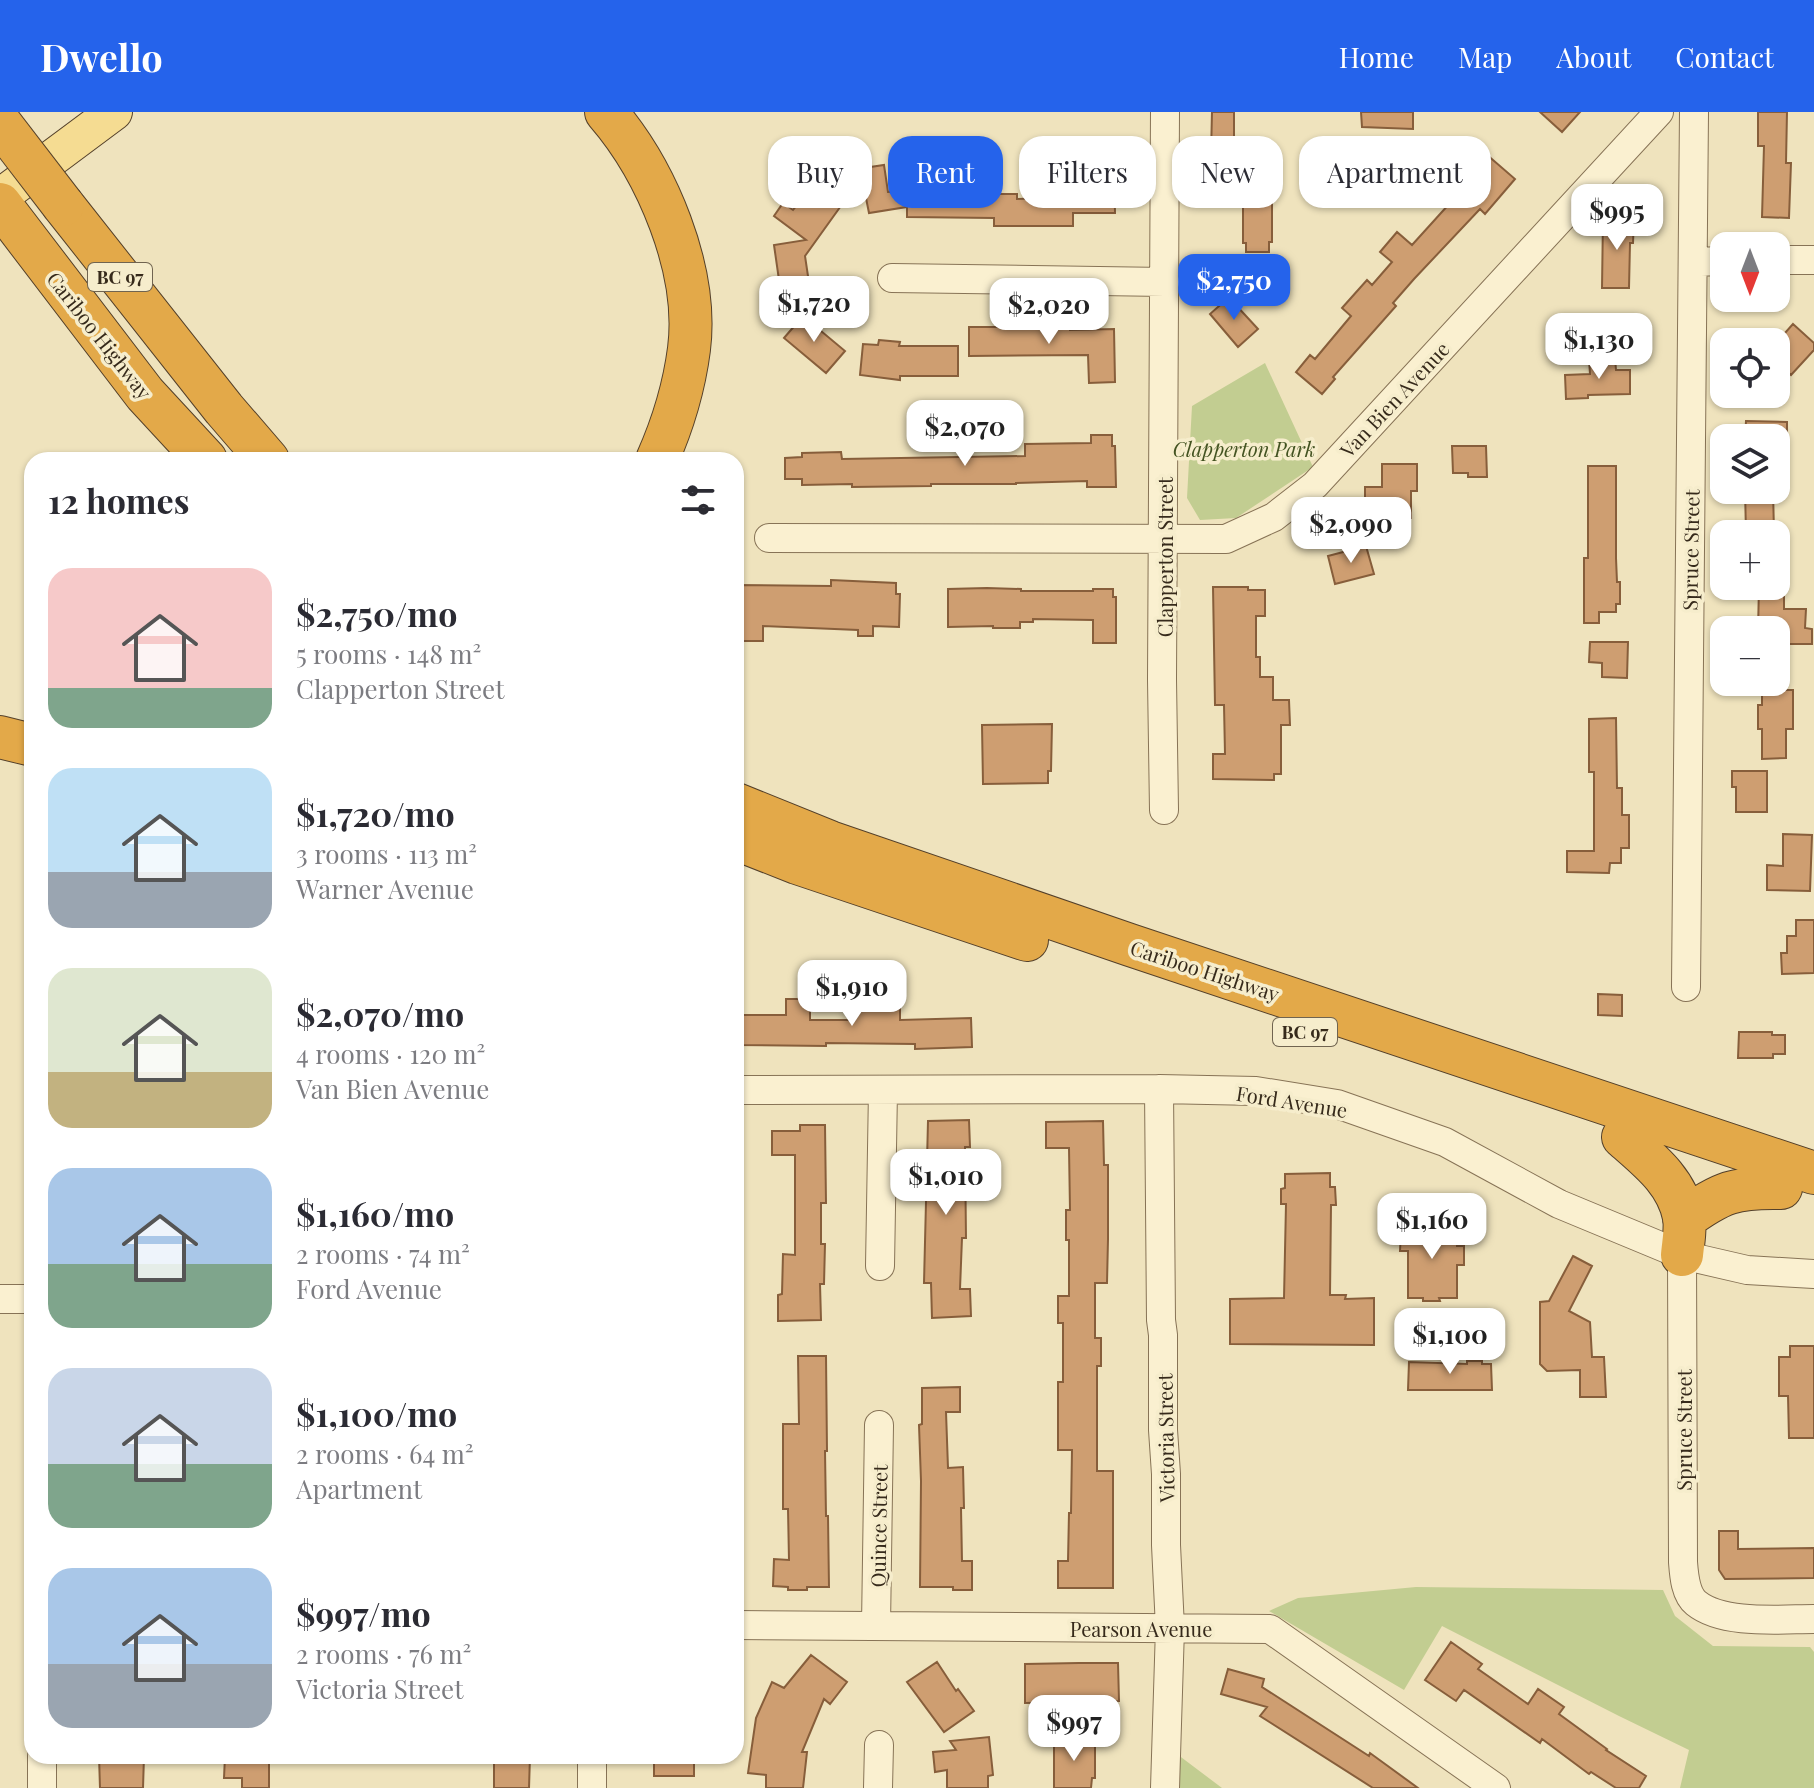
<!DOCTYPE html>
<meta charset="utf-8">
<style>
:root{--surface:#fff;--page:#f7f7f7;--text:#2b2b33;--muted:#7c7c81;--accent:#2563eb}
body{margin:0;font-family:"Playfair Display",serif;background:var(--page);color:var(--text);height:100vh;display:flex;flex-direction:column;font-size:30px;white-space:nowrap}
*{box-sizing:border-box;margin:0}
p{font-size:26px;color:var(--muted)}
.icon{flex:none;width:44px;height:44px;fill:none;stroke:currentColor;stroke-width:2;stroke-linecap:round;stroke-linejoin:round}
.map{position:relative;flex:1;overflow:hidden}
.panel{position:absolute;left:24px;top:340px;width:720px;height:1312px;display:flex;flex-direction:column;background:var(--surface);border-radius:24px;box-shadow:0 2px 6px #0004}
.panel>*{flex:none}
.banner{position:absolute;left:768px;top:24px;width:760px;height:72px;display:flex;gap:16px}
.needle{width:52px;rotate:180deg}
.tools{position:absolute;left:1710px;top:120px;display:grid;gap:16px}
.tools a{display:grid;place-items:center;width:80px;height:80px;border-radius:16px;background:var(--surface);box-shadow:0 2px 6px #0004;font-size:40px}
.price{position:absolute;translate:-50% -68px;padding:0 18px;border-radius:16px;background:#fff;color:#222;font-size:26px;line-height:52px;filter:drop-shadow(0 2px 4px #0008)}
.price::after{content:'';position:absolute;left:50%;top:48px;width:24px;height:18px;margin-left:-12px;background:inherit;clip-path:polygon(0 0,100% 0,50% 100%)}
.price.selected{background:var(--accent);color:#fff}
ul{padding:0;list-style:none}
li{display:flex;align-items:center;gap:24px;height:200px;padding:0 24px}
li span{display:grid;place-items:center;flex:none;width:224px;height:160px;border-radius:24px;color:#555}
li>.icon{margin-inline-start:auto}
span .icon{width:96px;height:96px;fill:#fffc;stroke-width:1}
li b{font-size:34px}
h2{display:flex;justify-content:space-between;align-items:center;height:96px;padding:0 24px;font-size:34px}
.tag{padding:0 28px;border-radius:24px;background:var(--surface);box-shadow:0 2px 6px #0004;font-size:28px;line-height:72px}
.tag.selected{background:var(--accent);color:#fff}
header{display:flex;align-items:center;gap:48px;box-sizing:border-box;height:112px;padding:0 40px;background:var(--accent);color:#fff}
header strong{font-size:38px}
nav{display:flex;gap:44px;margin-inline-start:auto;font-size:28px}
.map>svg:first-child{display:block}
.green{fill:#c2cd91}
.building{fill:#ce9e71;stroke:#875e3b;stroke-width:2}
.lines{fill:none;stroke-linecap:round;stroke-linejoin:round}
.minor-casing{stroke:#877356;stroke-width:30}
.major-casing{stroke:#54402a;stroke-width:38}
.highway-casing{stroke:#54402a;stroke-width:44}
.minor{stroke:#faf0d0;stroke-width:28}
.major{stroke:#f5dc92;stroke-width:36}
.highway{stroke:#e3a949;stroke-width:42}
.highway-bridge-casing{stroke:#54402a;stroke-width:44;stroke-linecap:butt}
.highway-bridge{stroke:#e3a949;stroke-width:42}
.labels{text-anchor:middle;dominant-baseline:central;stroke-width:7;stroke-linejoin:round;paint-order:stroke}
.shield{fill:#f6edcc;stroke:#706450;stroke-width:2}
.shield-label{font-size:18px;font-weight:bold;fill:#362a1b}
.street-label{font-size:20px;fill:#362a1b;stroke:#f6edcc}
.park-label{font-size:20px;font-style:italic;fill:#435321;stroke:#f6edcc}
</style>
<header>
<strong>Dwello</strong>
<nav><a>Home</a><a>Map</a><a>About</a><a>Contact</a></nav>
</header>
<div class="map">
<svg width="1814" height="1676" viewBox="0 0 1814 1676">
<rect width="100%" height="100%" fill="#efe3bd"/>
<!-- green -->
<path class="green" d="M1265,251L1313,355L1236,406L1200,408L1187,386L1192,294Z
M1416,1475L1663,1478L1675,1504L1713,1534L1810,1535L1814,1540V1676H1680L1689,1638L1619,1604L1442,1514L1404,1578L1269,1499L1298,1486Z
M1161,1630L1222,1676H1161Z"/>
<!-- building -->
<path class="building" d="M1212,0H1234V29L1244,30L1243,85H1210Z
M1361,0H1413V17L1362,15Z
M1540,0H1580L1562,20Z
M1758,0H1787L1786,51H1791L1789,106L1762,105L1764,34H1758Z
M1471,29L1515,67L1485,102L1480,97L1414,167L1393,191L1396,194L1333,265L1335,267L1322,282L1296,260L1310,243L1315,247L1351,204L1342,196L1367,168L1372,173L1392,150L1380,140L1397,120L1412,133L1460,80L1441,63Z
M1085,49H1114L1115,101H1073V114H994V106L907,105V95L869,101L866,86L855,88L850,58L884,53L888,80H958V82H1017V87L1085,85Z
M815,71L843,91L805,144L812,191L783,196L774,133L806,128L774,104L783,91L793,98Z
M1243,92H1272V130H1269V140H1246V131H1243Z
M1603,106H1634L1633,131H1630L1629,176H1602Z
M1227,187L1232,193L1234,191L1258,217L1238,235L1210,202Z
M803,204L845,239L826,261L784,226Z
M1793,212L1814,231V238L1791,263L1776,249V231Z
M969,215H1070V218L1114,217L1115,270L1089,271L1088,243L969,244Z
M879,228L900,230L899,234H958V264H900V268L860,263L863,232L878,233Z
M1615,246L1616,258H1630V282L1588,283V286L1566,287L1565,263L1590,262L1589,247Z
M1746,309L1787,310V326H1745Z
M1091,323H1112V334H1115L1116,375H1087V369L1016,371V372H931V374L852,375V372L802,373V367H785V346L802,345V341L841,340L842,347L1025,344V332L1091,331Z
M1452,334H1486L1487,365H1468V361H1453Z
M1382,352H1417V379H1411V406H1396V418H1365V375H1382Z
M1588,354H1616V446L1617,470H1620V492H1616V500H1599V511H1584V446H1588Z
M1745,378H1773L1774,420L1746,421Z
M1366,434L1374,462L1335,472L1328,444Z
M831,468L896,471V482H900L899,515L873,514V524H858V518L763,514V529H741V521H736V473L831,474Z
M1759,474H1784V497H1806L1805,516L1812,517V532H1776V518H1758Z
M1213,475H1248V478H1265V504H1256V545H1260V565H1273V588H1289L1290,613H1281V662H1274V668L1213,667V642H1225L1224,593H1215Z
M987,476L1021,477V479H1093V477H1113V485H1116V531H1093V508L1033,507V510H1020V516H993V514L948,515V477Z
M1590,530H1628L1627,566L1602,565V551L1589,550Z
M1762,578H1793V617H1786V646L1762,647V617H1758V593H1762Z
M1616,606L1617,676H1622V703H1629V736H1621V751H1610L1609,761L1567,760V739H1594V660H1589V607Z
M1052,612L1051,659H1048V671L983,672L982,613Z
M1732,659H1767V700H1736V675H1732Z
M1783,722L1812,723L1810,779L1767,778V753L1783,754Z
M1796,808H1814V861L1782,862L1781,841H1787V824H1796Z
M1598,882L1622,883V904L1598,903Z
M786,887H810V908H853V887H900V908L971,906L972,935L915,937V932L826,931V934L736,933V903H786Z
M1739,920H1772V923H1785V942H1773V946H1738Z
M969,1008L970,1035H965L966,1126H962L960,1177H970L971,1204L932,1206L931,1171H924L928,1009Z
M1103,1009L1104,1053H1108V1127L1107,1171H1095V1226H1101V1254H1097V1359H1113V1476H1058V1449H1068L1069,1401H1071L1072,1338H1058V1270H1063V1211H1058V1184H1069V1128H1066V1098H1070L1069,1036H1046V1010Z
M800,1013H825L826,1091H821V1132H825L824,1172H820L821,1208L778,1209V1183L782,1182L783,1142L795,1143V1043H772V1019H800Z
M1330,1061V1075H1335L1336,1093H1331L1330,1183H1346L1345,1187L1374,1186V1233L1230,1232V1187L1284,1186L1286,1092H1281V1077L1285,1076V1062Z
M1409,1114H1457V1134H1464V1153H1457V1186H1439L1440,1189H1423V1186H1408V1139H1400L1401,1118H1406Z
M1573,1144L1592,1154L1569,1199L1590,1210L1592,1245H1604L1606,1285H1580V1258L1547,1259L1540,1252V1190L1549,1189Z
M1790,1234H1814V1326H1789L1788,1284H1779V1245H1790Z
M798,1244H826L827,1339H825L826,1404H828L829,1475H807V1478H788V1475L773,1474L774,1447L789,1448L788,1397H783V1312H799Z
M1467,1249H1482V1252H1491L1492,1278H1408L1409,1250L1467,1252Z
M960,1275V1300H946L948,1356L963,1355L964,1396H961L962,1449H972V1478H953V1475H920L921,1369L919,1313L922,1312V1276Z
M1719,1419H1738V1437L1814,1436V1466L1725,1467L1719,1458Z
M1451,1530L1482,1552L1478,1557L1528,1592L1538,1577L1564,1595L1559,1602L1607,1637L1606,1638L1646,1664L1639,1676H1616L1591,1660L1589,1662L1542,1627L1540,1631L1464,1578L1456,1589L1425,1568Z
M811,1543L847,1570L830,1592L824,1587L802,1640H807L803,1676H766V1663L748,1661L756,1606L772,1570L784,1576Z
M937,1550L956,1579L958,1577L974,1599L944,1620L907,1570Z
M1079,1551H1118L1119,1589L1025,1591V1552Z
M1228,1557L1264,1567L1262,1575L1369,1644L1370,1641L1418,1676H1373L1260,1604L1267,1595L1221,1582Z
M989,1625L993,1663L988,1664V1676H947V1658L935,1660L933,1640L956,1638L950,1629Z
M1095,1627V1666H1092L1091,1676H1054V1628Z
M99,1644H144L143,1676H100Z
M225,1644H269V1676H242V1666H224Z
M494,1644H530L529,1676H494Z
M654,1644H694V1664H654Z"/>
<g class="lines">
<defs>
<path id="minor" d="M1776,148H1814
M1693,150L1724,149
M892,166L1165,170
M769,426L1226,427L1274,405L1315,373L1659,0
M1164,698L1162,568L1165,0
M1686,875L1694,0
M1159,977L1161,1208L1163,1223V1318L1166,1362V1433L1170,1516L1165,1676
M736,978L1159,977L1256,979L1337,992L1445,1030L1559,1092L1682,1143L1747,1158L1814,1162
M1682,1143L1683,1450C1684,1463 1685,1482 1696,1491C1723,1513 1781,1507 1814,1507
M880,1154L883,978
M0,1187H32
M736,1513L1270,1517L1496,1676
M876,1514L879,1313
M42,1676V1644
M592,1676V1644
M878,1676L879,1633"/>
<path id="major" d="M0,85L114,0"/>
<path id="highway" d="M606,0C657,59 699,158 689,237C684,276 673,312 657,348
M0,92L145,282L206,348
M63,93L224,297L268,348
M0,625L32,633
M736,692L830,730L1130,833L1814,1061
M736,727L797,751L1027,828
M1623,1025C1649,1048 1677,1069 1684,1105C1686,1117 1683,1131 1682,1143
M1684,1107C1721,1080 1735,1075 1781,1076"/>
</defs>
<!-- minor casing -->
<use href="#minor" class="minor-casing"/>
<!-- major casing -->
<use href="#major" class="major-casing"/>
<!-- highway casing -->
<use href="#highway" class="highway-casing"/>
<!-- minor -->
<use href="#minor" class="minor"/>
<!-- major -->
<use href="#major" class="major"/>
<!-- highway -->
<use href="#highway" class="highway"/>
<defs>
<path id="highway-bridge" d="M0,11L63,93"/>
</defs>
<!-- highway-bridge casing -->
<use href="#highway-bridge" class="highway-bridge-casing"/>
<!-- highway-bridge -->
<use href="#highway-bridge" class="highway-bridge"/>
</g>
<g class="labels">
<!-- shield labels -->
<g class="shield">
<rect x="88" y="151" width="64" height="28" rx="6"/>
<rect x="1273" y="906" width="64" height="28" rx="6"/>
</g>
<g class="shield-label">
<text x="120" y="165">BC 97</text>
<text x="1305" y="920">BC 97</text>
</g>
<!-- street labels -->
<g class="street-label">
<text transform="translate(100 223) rotate(52)">Cariboo Highway</text>
<text transform="translate(1394 287) rotate(-47)">Van Bien Avenue</text>
<text transform="translate(1690 438) rotate(-89)">Spruce Street</text>
<text transform="translate(1164 445) rotate(-90)">Clapperton Street</text>
<text transform="translate(1205 858) rotate(18)">Cariboo Highway</text>
<text transform="translate(1292 989) rotate(9)">Ford Avenue</text>
<text transform="translate(1683 1318) rotate(-90)">Spruce Street</text>
<text transform="translate(1165 1326) rotate(-91)">Victoria Street</text>
<text transform="translate(878 1414) rotate(-89)">Quince Street</text>
<text x="1141" y="1516">Pearson Avenue</text>
</g>
<!-- park labels -->
<g class="park-label">
<text x="1244" y="336">Clapperton Park</text>
</g>
</g>
</svg>
<div class="tools">
<a><svg class="needle" viewBox="-14 -14 28 28"><path d="M0-13l5 13h-10z" fill="#e53935"/><path d="M0 13l5-13h-10z" fill="#7c7c81"/></svg></a>
<a><svg class="icon" aria-label="locate" viewBox="0 0 24 24"><circle cx="12" cy="12" r="6"/><path d="M12 2v4M12 18v4M2 12h4M18 12h4"/></svg></a>
<a><svg class="icon" aria-label="layers" viewBox="0 0 24 24"><path d="M12 4l9 5-9 5-9-5zM3 14l9 5 9-5"/></svg></a>
<a>+</a>
<a>−</a>
</div>
<b class="price" style="left:1617px;top:140px">$995</b>
<b class="price selected" style="left:1234px;top:210px">$2,750</b>
<b class="price" style="left:814px;top:232px">$1,720</b>
<b class="price" style="left:1049px;top:234px">$2,020</b>
<b class="price" style="left:1599px;top:269px">$1,130</b>
<b class="price" style="left:965px;top:356px">$2,070</b>
<b class="price" style="left:1351px;top:453px">$2,090</b>
<b class="price" style="left:852px;top:916px">$1,910</b>
<b class="price" style="left:946px;top:1105px">$1,010</b>
<b class="price" style="left:1432px;top:1149px">$1,160</b>
<b class="price" style="left:1450px;top:1264px">$1,100</b>
<b class="price" style="left:1074px;top:1651px">$997</b>
<div class="banner">
<a class="tag">Buy</a>
<a class="tag selected">Rent</a>
<a class="tag">Filters</a>
<a class="tag">New</a>
<a class="tag">Apartment</a>
</div>
<section class="panel">
<h2>12 homes<svg class="icon" aria-label="filters" viewBox="0 0 24 24"><path d="M4 7h16M4 17h16"/><circle cx="9" cy="7" r="2"/><circle cx="15" cy="17" r="2"/></svg></h2>
<ul>
<li><span style="background:linear-gradient(#f6c9c9 75%,#7fa58c 0)"><svg class="icon" aria-label="home" viewBox="0 0 24 24"><path d="M3 11l9-7 9 7M6 9v11h12V9"/></svg></span><div><b>$2,750/mo</b><p>5 rooms · 148 m²</p><p>Clapperton Street</p></div></li>
<li><span style="background:linear-gradient(#bfe0f5 65%,#9aa5b1 0)"><svg class="icon" aria-label="home" viewBox="0 0 24 24"><path d="M3 11l9-7 9 7M6 9v11h12V9"/></svg></span><div><b>$1,720/mo</b><p>3 rooms · 113 m²</p><p>Warner Avenue</p></div></li>
<li><span style="background:linear-gradient(#dfe7d0 65%,#c2b280 0)"><svg class="icon" aria-label="home" viewBox="0 0 24 24"><path d="M3 11l9-7 9 7M6 9v11h12V9"/></svg></span><div><b>$2,070/mo</b><p>4 rooms · 120 m²</p><p>Van Bien Avenue</p></div></li>
<li><span style="background:linear-gradient(#a9c7e8 60%,#7fa58c 0)"><svg class="icon" aria-label="home" viewBox="0 0 24 24"><path d="M3 11l9-7 9 7M6 9v11h12V9"/></svg></span><div><b>$1,160/mo</b><p>2 rooms · 74 m²</p><p>Ford Avenue</p></div></li>
<li><span style="background:linear-gradient(#c9d6e8 60%,#7fa58c 0)"><svg class="icon" aria-label="home" viewBox="0 0 24 24"><path d="M3 11l9-7 9 7M6 9v11h12V9"/></svg></span><div><b>$1,100/mo</b><p>2 rooms · 64 m²</p><p>Apartment</p></div></li>
<li><span style="background:linear-gradient(#a9c7e8 60%,#9aa5b1 0)"><svg class="icon" aria-label="home" viewBox="0 0 24 24"><path d="M3 11l9-7 9 7M6 9v11h12V9"/></svg></span><div><b>$997/mo</b><p>2 rooms · 76 m²</p><p>Victoria Street</p></div></li>
</ul>
</section>
</div>
